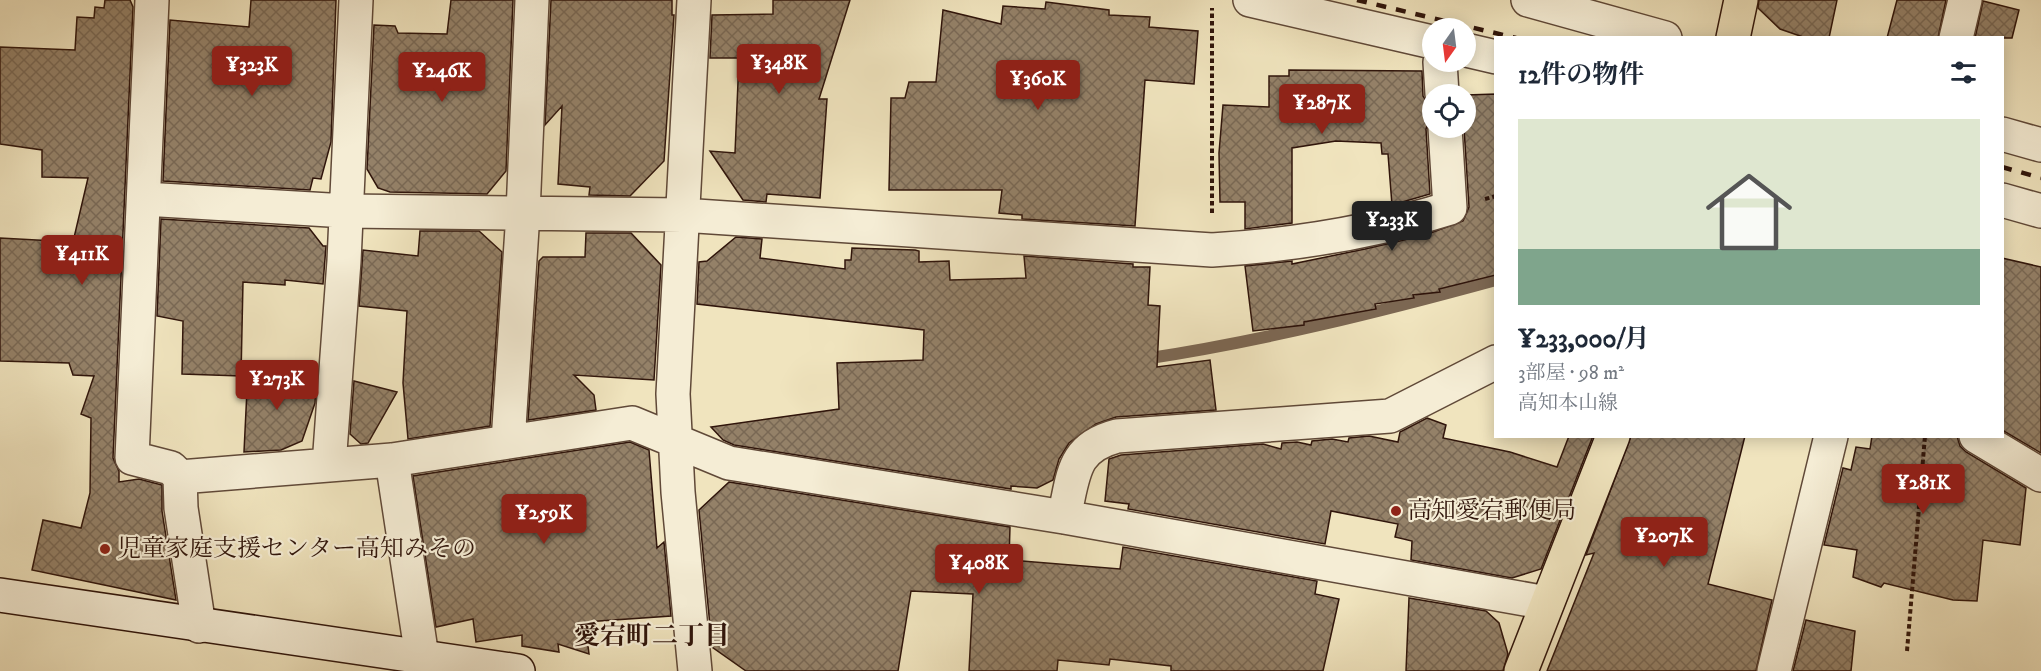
<!DOCTYPE html>
<html lang="ja">
<meta charset="utf-8">
<style>
:root{--surface:#fff;--page:#f2f2f3;--text:#1f2937;--muted:#747a83;--accent:#8f2418}
body{margin:0;font-family:"IM FELL DW Pica","Noto Serif JP",serif;background:var(--page);color:var(--text);height:100vh;display:flex;flex-direction:column;font-size:22px;white-space:nowrap}
*{box-sizing:border-box;margin:0}
p{font-size:20px;color:var(--muted)}
.icon{flex:none;width:33px;height:33px;fill:none;stroke:currentColor;stroke-width:2;stroke-linecap:round;stroke-linejoin:round}
.map{position:relative;flex:1;overflow:hidden}
.side{position:absolute;left:1494px;top:36px;width:510px;height:402px;display:flex;flex-direction:column;background:var(--surface);border-radius:0px;box-shadow:0 3px 15px #0003}
.side>*{flex:none}
.needle{width:39px;rotate:194deg}
.fabs{position:absolute;left:1422px;top:18px;display:grid;gap:12px}
.fabs a{display:grid;place-items:center;width:54px;height:54px;border-radius:50%;background:var(--surface);box-shadow:0 3px 15px #0003;font-size:30px}
.price{position:absolute;translate:-50% -51px;padding:0 14px;border-radius:6px;background:var(--accent);color:#fff;font-size:20px;line-height:39px;filter:drop-shadow(0 2px 3px #0008)}
.price::after{content:'';position:absolute;left:50%;top:36px;width:18px;height:14px;margin-left:-9px;background:inherit;clip-path:polygon(0 0,100% 0,50% 100%)}
.price.current{background:#222;color:#fff}
ul{padding:0;list-style:none}
li{display:grid;align-content:center;gap:12px;height:318px;padding:0 24px}
li span{display:grid;place-items:center;height:186px;border-radius:0px;color:#555}
li>.icon{margin-inline-start:auto}
span .icon{width:108px;height:108px;fill:#fffc;stroke-width:1}
li b{font-size:26px}
h2{display:flex;justify-content:space-between;align-items:center;height:72px;padding:0 24px;font-size:26px}
.map>svg:first-child{display:block}
.lines{fill:none;stroke-linecap:round;stroke-linejoin:round}
.stream{stroke:#7c6752;stroke-width:12}
.building{fill:url(#building-cross-hatch);stroke:#30150b;stroke-width:1.5}
.street-casing{stroke:#604938;stroke-width:36}
.secondary-casing{stroke:#30150b;stroke-width:36}
.primary-casing{stroke:#30150b;stroke-width:36}
.path{stroke:#30150b;stroke-width:4;stroke-dasharray:4.5 3;stroke-linecap:butt}
.street{stroke:#f5edd5;stroke-width:33}
.secondary{stroke:#f5edd5;stroke-width:33}
.primary{stroke:#f0e4be;stroke-width:33}
.rail{stroke:#30150b;stroke-width:4.5;stroke-dasharray:10 10;stroke-linecap:butt}
.poi-dot{fill:#8f2418;stroke:#f5edd5;stroke-width:2}
.labels{text-anchor:middle;dominant-baseline:central;stroke-width:4.5;stroke-linejoin:round;paint-order:stroke}
.poi-label{font-size:24px;fill:#30150b;stroke:#f5edd5;text-anchor:start}
.neighbourhood-label{font-size:26px;font-weight:bold;fill:#30150b;stroke:#f5edd5}
</style>
<div class="map">
<svg width="2041" height="671" viewBox="0 0 2041 671">
<defs>
<pattern id="building-cross-hatch" width="8" height="8" patternUnits="userSpaceOnUse" patternTransform="scale(1.5)"><rect width="8" height="8" fill="#948168"/><path d="M0 0l8 8M0 8l8-8" fill="none" stroke="#796854"/></pattern>
</defs>
<rect width="100%" height="100%" fill="#f0e4be"/>
<filter id="stains"><feTurbulence type="fractalNoise" baseFrequency=".00333" numOctaves="4"/><feColorMatrix values="0 0 0 0 .2 0 0 0 0 .09 0 0 0 0 .02 0 0 0 .5 -.17"/></filter>
<radialGradient id="worn" r=".72"><stop offset=".6" stop-color="#630" stop-opacity="0"/><stop offset="1" stop-color="#630" stop-opacity=".3"/></radialGradient>
<g class="lines">
<!-- stream -->
<path class="stream" d="M1144,359C1263,341 1379,312 1496,280"/>
</g>
<!-- building -->
<path class="building" d="M105,0H130L133,7L113,458L119,471V482L139,479L162,485V511L176,600L32,570L43,520L81,528L90,493L91,418L81,414L94,376L73,375L69,363L0,361V238L73,242L88,178L42,177V150L0,144V47L75,50L77,17L94,18L95,7L104,8Z
M251,0H336L331,142L321,179L313,178L310,190L163,181L170,20L249,27Z
M451,0H513L506,171L487,194L390,192L378,188L367,169L374,25L395,26L398,33L447,34Z
M551,0H672V15H674L664,161L630,196L589,195L590,187L558,184L562,106L545,125Z
M773,0H850L819,99H827L820,198L767,194L766,202L743,200L710,151L735,153L739,58H710L712,15L773,14Z
M1759,0H1837L1829,38H1806L1780,29L1758,8Z
M1897,0H1946L1938,38H1887Z
M1983,1L2019,10L2012,38H1975Z
M1046,2L1109,10V15L1150,17L1149,27L1198,31L1194,84L1145,80L1135,226L1022,219V215L999,213L1002,190H889L891,98H905L909,82H936L943,10L1001,24L1003,6L1045,9Z
M1289,70L1422,71L1423,96L1432,110L1426,129L1430,194L1392,205L1388,154H1382L1381,143L1336,141L1292,148V223L1245,229V202H1220L1219,153L1223,105L1269,107V76H1289Z
M1496,94V275L1439,289L1440,292L1413,295L1414,298L1375,304L1376,309L1304,322V325L1253,331L1245,266L1292,261V264L1365,249L1425,235L1463,221L1469,207L1464,128L1466,95Z
M161,219L309,228L323,246H326L323,284L285,280V285L243,282L241,376L182,374L183,321L157,316Z
M420,231H479L502,252L490,426L408,439L403,383L407,311L359,306L363,250L418,256Z
M586,233H631L661,265L654,380L574,375L594,395L596,410L528,420L539,261L543,257H585Z
M736,237L762,239L760,258L845,269V260H851L852,248L915,250L919,251V262L949,261L950,280L1026,278L1024,256L1133,264V267H1150L1148,305L1160,306L1157,367L1210,360L1216,410L1116,417L1096,424L1069,443L1059,459L1053,480L1037,488L1011,486V489L734,445L723,440L711,427L839,409L837,363L923,360L924,330L697,304L699,262L707,261Z
M2002,258L2041,267V453L2002,430Z
M248,369L316,384L315,403L302,441L281,450L244,452Z
M354,381L397,392L368,443L361,444L350,434Z
M1427,418L1446,425L1443,438L1510,452L1557,467L1569,436H1593L1541,569L1512,578L1411,560L1412,541L1395,537L1398,524L1331,511L1325,544L1128,509L1129,504L1105,501L1109,459L1121,455L1263,444L1281,449L1282,443L1297,442L1311,445L1312,441L1332,439L1348,442L1349,438L1369,436L1398,442L1400,432Z
M1631,436H1745L1708,584L1772,600L1756,671H1547L1594,553L1586,555Z
M1872,436H1957L1960,446L1966,452L2026,488L2020,545L1983,540L1977,601L1953,600L1884,583L1881,587L1853,577L1857,550L1824,545L1843,468L1851,470L1856,447L1870,449Z
M630,442L649,450L657,548L664,542L671,616L585,622L589,654L558,644L559,652L522,646V635L476,642L473,619L436,627L413,476Z
M729,482L1010,527L1009,560L1120,569L1123,547L1317,581L1315,594L1339,599L1323,671H1171V666L1110,659L1109,665L1058,660L1057,671H969L973,594L911,591L898,671H746L712,647L699,510Z
M1409,598L1486,611L1499,623L1508,654L1503,671H1406Z
M1806,620L1855,631L1851,671H1793Z"/>
<g class="lines">
<defs>
<path id="street" d="M152,0L132,458L171,468L180,477L181,508L199,626
M694,0L673,394L678,492L695,671
M1250,0L1432,42
M1528,0L1665,38
M1956,38L1965,0
M1466,50L1496,57
M1440,62L1442,94
M2002,134L2041,145
M144,199L346,211L682,215L1212,250C1293,245 1372,233 1450,208L1445,128
M2002,200L2041,211
M1976,436L2041,475
M508,442L523,213L532,0
M392,460L422,657
M329,465L344,261L356,0
M180,477L392,460L632,423L729,463L1064,517L1547,603
M1064,517C1074,476 1071,448 1117,436L1390,416L1496,362
M1774,671L1831,436"/>
<path id="secondary" d="M0,595L518,671"/>
<path id="primary" d="M1733,38L1741,0
M1521,671L1613,436"/>
</defs>
<!-- street casing -->
<use href="#street" class="street-casing"/>
<!-- secondary casing -->
<use href="#secondary" class="secondary-casing"/>
<!-- primary casing -->
<use href="#primary" class="primary-casing"/>
<!-- path -->
<path class="path" d="M1485,199L1496,196
M1212,213V8
M1907,651L1925,436"/>
<!-- street -->
<use href="#street" class="street"/>
<!-- secondary -->
<use href="#secondary" class="secondary"/>
<!-- primary -->
<use href="#primary" class="primary"/>
<!-- rail -->
<path class="rail" d="M1357,0L1516,38
M2002,167L2041,178"/>
</g>
<!-- markers -->
<g class="poi-dot">
<circle cx="1396" cy="511" r="6"/>
<circle cx="105" cy="549" r="6"/>
</g>
<g class="labels">
<!-- poi labels -->
<g class="poi-label">
<text x="1408" y="511">高知愛宕郵便局</text>
<text x="117" y="549">児童家庭支援センター高知みその</text>
</g>
<!-- neighbourhood labels -->
<g class="neighbourhood-label">
<text x="652" y="636">愛宕町二丁目</text>
</g>
</g>
<rect width="100%" height="100%" filter="url(#stains)"/>
<rect width="100%" height="100%" fill="url(#worn)"/>
</svg>
<div class="fabs">
<a><svg class="needle" viewBox="-14 -14 28 28"><path d="M0-13l5 13h-10z" fill="#e53935"/><path d="M0 13l5-13h-10z" fill="#747a83"/></svg></a>
<a><svg class="icon" aria-label="locate" viewBox="0 0 24 24"><circle cx="12" cy="12" r="6"/><path d="M12 2v4M12 18v4M2 12h4M18 12h4"/></svg></a>
</div>
<b class="price" style="left:779px;top:95px">¥348K</b>
<b class="price" style="left:252px;top:97px">¥323K</b>
<b class="price" style="left:442px;top:103px">¥246K</b>
<b class="price" style="left:1038px;top:111px">¥360K</b>
<b class="price" style="left:1322px;top:135px">¥287K</b>
<b class="price current" style="left:1392px;top:252px">¥233K</b>
<b class="price" style="left:82px;top:286px">¥411K</b>
<b class="price" style="left:277px;top:411px">¥273K</b>
<b class="price" style="left:1923px;top:515px">¥281K</b>
<b class="price" style="left:544px;top:545px">¥259K</b>
<b class="price" style="left:1664px;top:568px">¥207K</b>
<b class="price" style="left:979px;top:595px">¥408K</b>
<section class="side">
<h2>12件の物件<svg class="icon" aria-label="filters" viewBox="0 0 24 24"><path d="M4 7h16M4 17h16"/><circle cx="9" cy="7" r="2"/><circle cx="15" cy="17" r="2"/></svg></h2>
<ul>
<li><span style="background:linear-gradient(#dfe7d0 70%,#7fa58c 0)"><svg class="icon" aria-label="home" viewBox="0 0 24 24"><path d="M3 11l9-7 9 7M6 9v11h12V9"/></svg></span><div><b>¥233,000/月</b><p>3部屋 · 98 m²</p><p>高知本山線</p></div></li>
</ul>
</section>
</div>
